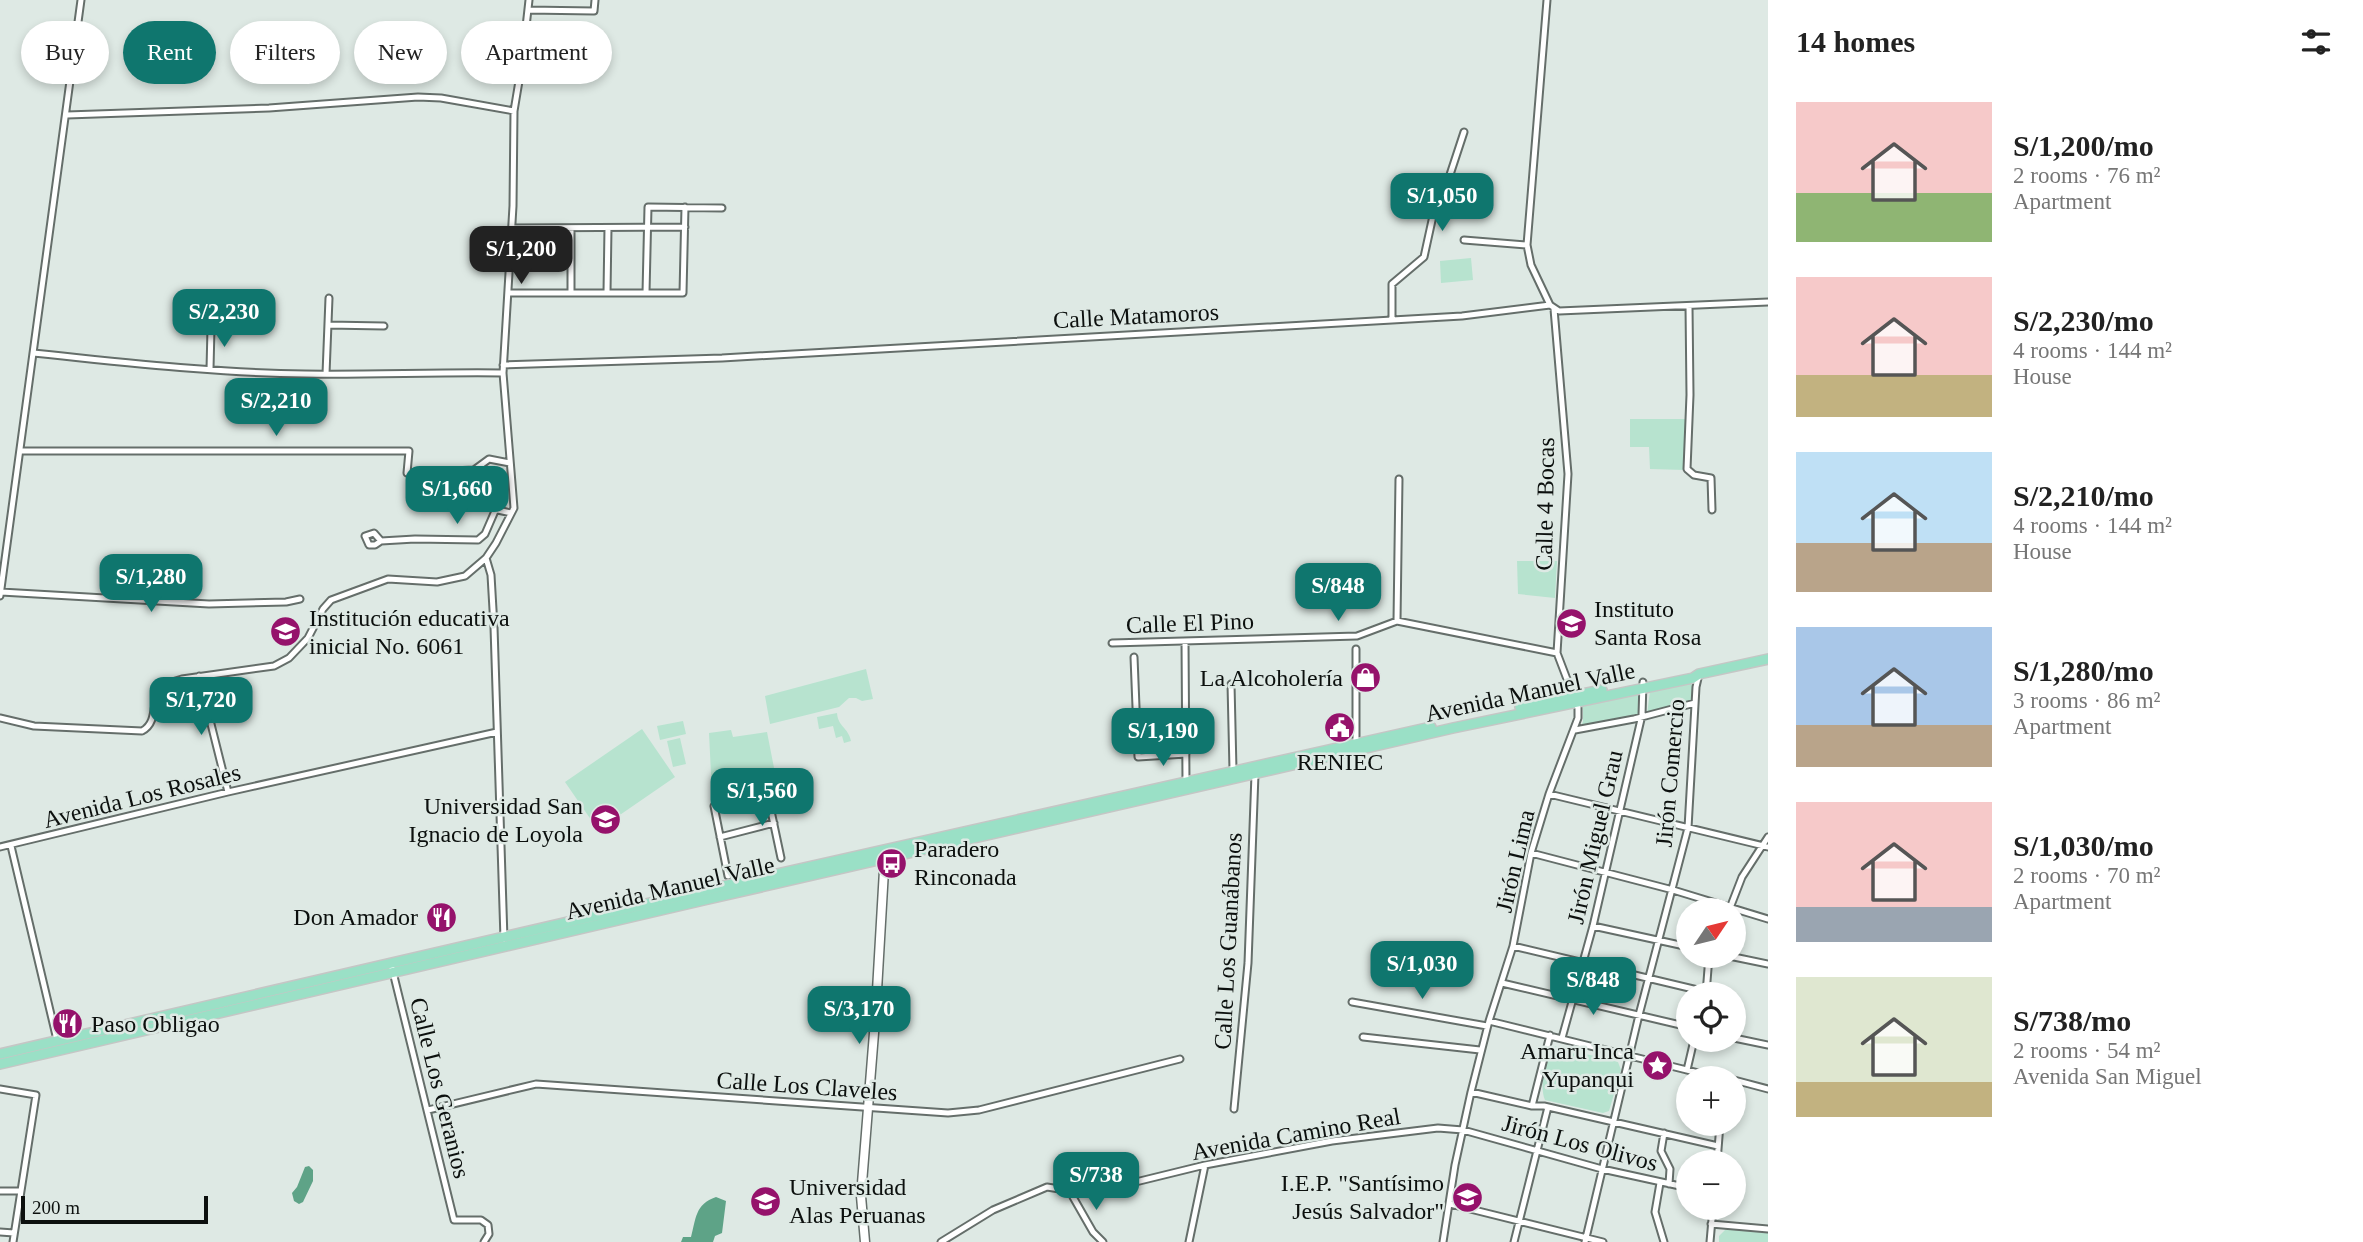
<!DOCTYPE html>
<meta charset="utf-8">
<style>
:root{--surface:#fff;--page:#f2f2f2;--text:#222;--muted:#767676;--accent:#0f766e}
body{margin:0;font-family:Georgia,serif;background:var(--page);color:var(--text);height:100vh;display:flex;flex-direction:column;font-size:26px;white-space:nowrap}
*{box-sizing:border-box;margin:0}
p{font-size:23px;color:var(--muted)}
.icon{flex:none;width:38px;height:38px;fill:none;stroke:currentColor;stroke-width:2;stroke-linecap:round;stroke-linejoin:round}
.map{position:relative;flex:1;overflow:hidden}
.panel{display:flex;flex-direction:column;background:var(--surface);width:595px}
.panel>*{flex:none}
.guide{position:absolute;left:21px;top:21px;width:665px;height:63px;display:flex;gap:14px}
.needle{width:46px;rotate:55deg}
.controls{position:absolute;left:1676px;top:898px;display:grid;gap:14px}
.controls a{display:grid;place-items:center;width:70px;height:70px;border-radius:50%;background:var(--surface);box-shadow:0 4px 10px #0003;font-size:35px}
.scale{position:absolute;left:21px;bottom:18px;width:187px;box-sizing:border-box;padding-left:7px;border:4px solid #0c100e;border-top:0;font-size:19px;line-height:24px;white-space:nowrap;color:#0c100e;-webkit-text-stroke:5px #dee9e4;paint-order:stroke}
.price{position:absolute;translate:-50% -60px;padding:0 16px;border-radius:14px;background:var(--accent);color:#fff;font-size:23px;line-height:46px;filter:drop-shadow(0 2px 4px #0008)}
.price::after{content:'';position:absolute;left:50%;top:42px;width:21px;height:16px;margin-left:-10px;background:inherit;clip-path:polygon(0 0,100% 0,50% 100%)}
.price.on{background:#222;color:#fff}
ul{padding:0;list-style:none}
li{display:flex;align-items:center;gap:21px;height:175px;padding:0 28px}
li span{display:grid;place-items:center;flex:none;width:196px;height:140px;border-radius:0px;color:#555}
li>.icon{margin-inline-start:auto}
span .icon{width:84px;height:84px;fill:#fffc;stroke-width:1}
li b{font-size:30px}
h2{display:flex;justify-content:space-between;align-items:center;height:84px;padding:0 28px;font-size:30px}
.tag{padding:0 24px;border-radius:32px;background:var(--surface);box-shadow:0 4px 10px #0003;font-size:24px;line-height:63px}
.tag.on{background:var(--accent);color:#fff}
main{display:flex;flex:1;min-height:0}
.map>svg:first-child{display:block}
.green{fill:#b7e3cf}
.water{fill:#5ea387}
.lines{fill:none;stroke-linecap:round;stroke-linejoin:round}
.street-casing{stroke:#656e6a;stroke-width:9}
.secondary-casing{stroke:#656e6a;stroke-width:11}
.primary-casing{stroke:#c5c6c5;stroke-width:12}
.street{stroke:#fff;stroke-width:5}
.secondary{stroke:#fff;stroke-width:8}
.primary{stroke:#9ae0c6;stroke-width:9}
.labels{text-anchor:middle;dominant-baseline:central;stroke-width:5;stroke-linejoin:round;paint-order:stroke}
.street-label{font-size:24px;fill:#0c100e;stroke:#dee9e4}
.poi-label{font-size:24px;fill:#0c100e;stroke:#dee9e4;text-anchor:start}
</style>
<main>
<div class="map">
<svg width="1768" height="1242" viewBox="0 0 1768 1242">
<rect width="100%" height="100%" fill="#dee9e4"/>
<!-- green -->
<path class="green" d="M1471,258L1473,280L1441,283L1440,261Z
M1630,419H1686L1685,470L1650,469L1649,447H1630Z
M1517,561H1557L1555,598L1518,594Z
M866,669L873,699L862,701L856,698H849L839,707L770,724L765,696Z
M1695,681L1694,703L1647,715L1650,691Z
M1637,694C1643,699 1642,710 1639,716L1579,729L1583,722V704Z
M837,713C838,727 848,727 851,741L844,743L842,736L836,738L833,726L819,729L817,717Z
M683,721L686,734L660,740L657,726Z
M642,729L675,777L598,830L565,782Z
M731,730L733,737L767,732L776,778L712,794L709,733Z
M680,738L686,764L673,767L667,741Z
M1554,1046L1618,1062L1621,1070L1609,1111L1603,1113L1545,1100C1539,1088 1545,1055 1554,1046Z
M1726,1229L1768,1233V1242H1719V1236Z"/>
<!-- water -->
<path class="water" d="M309,1166L313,1170V1181L303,1202L299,1204L294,1201L292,1193L297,1187L305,1167Z
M716,1197L726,1201L722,1233L715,1236L713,1242H681L683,1237H691C696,1219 695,1204 716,1197Z"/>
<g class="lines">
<defs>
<path id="street" d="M1547,0L1527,245L1531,265L1550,305
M528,10L594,11L595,0
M67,115L269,108L418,97L441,98L514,111
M512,228L685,227
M1464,240L1527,245
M510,260H571
M508,293H683L685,207
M571,293V228
M607,293L608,228
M646,293L648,207L722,208
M1689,306L1690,395L1687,469L1694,475L1711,478L1712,510
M1392,320V284L1424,257L1436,202L1442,199L1464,132
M328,325L384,326
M33,353C123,362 214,373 305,374C371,375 437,372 503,373
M503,365L722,358L1462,316L1550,305L1559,311L1768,302
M210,369L211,328
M326,374L329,298
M20,451H409L407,473L474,470L489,459L510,463
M381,541L374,533L365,536L369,545H375L381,541L415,539L478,540L485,534L495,511L498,510L511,513
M486,558L491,575L494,627L504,939
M1,592L209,604L286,602L300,599
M0,596L81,0
M1397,621L1399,479
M1185,641L1186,781
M1112,643L1357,636L1397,621L1557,653
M1356,649V744
M1134,657L1138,757L1186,754
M199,676L228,792
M1231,684L1233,770
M0,718L34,726L142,731C158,723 152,701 159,686L182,679L274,666L289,658L308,638L323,609L331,600L388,579L437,582L465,576L486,558L496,543L514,508L503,373L513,206L514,111L522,63L529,0
M1575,730L1634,719L1695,703
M767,792L781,858
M1549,794L1768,847
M714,806L728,876
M720,837L774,823
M11,846L57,1040
M0,847L228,792L497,732
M1531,853L1673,890L1768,919
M1730,908L1742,877L1768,837
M1593,926L1689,947
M1513,946L1706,992
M1729,956L1768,964
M391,964L454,1220H481L488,1225L489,1234L484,1242
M1502,983L1689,1027
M1706,994L1709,956
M1352,1002L1487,1026
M1489,1021L1719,1078
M1363,1037L1480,1050
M1562,1038L1593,926L1642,715L1643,682
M1734,1038L1768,1045
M1687,1070L1694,1040
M1734,1080L1768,1089
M0,1089L36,1095L13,1242
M1471,1092L1532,1106H1544L1718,1146
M1532,1106L1550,1035
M1234,1109L1248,963L1255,774
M428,1110L536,1084L948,1113L979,1110L1180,1059
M1664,1133L1661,1151L1670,1169L1669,1184
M1717,1162L1720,1124
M1660,1183L1655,1212L1664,1242
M0,1191H21
M1072,1191L1073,1197L1093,1232L1103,1242
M1450,1204L1603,1242
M1711,1224L1768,1229
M0,1232L14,1233
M941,1242L993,1210L1047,1187L1072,1191L1103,1190L1205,1165L1332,1141L1438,1128L1463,1130L1602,1169L1689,1188
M1189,1242L1205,1165
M1443,1242L1455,1165L1471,1092L1489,1021L1513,946L1531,853L1549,794L1578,718V708L1557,653L1568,474L1554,309
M1514,1242L1548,1107
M1585,1242L1639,1015L1688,828L1696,687L1699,674
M1710,1242L1713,1208"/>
<path id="secondary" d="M865,1242L861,1196L876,1008L885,853"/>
<path id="primary" d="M1520,707L1602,690
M0,1054L719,887L1431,727
M0,1064L704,900L1453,728L1693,678L1699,674L1768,659"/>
</defs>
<!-- street casing -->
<use href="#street" class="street-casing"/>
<!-- secondary casing -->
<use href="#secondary" class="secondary-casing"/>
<!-- primary casing -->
<use href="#primary" class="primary-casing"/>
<!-- street -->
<use href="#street" class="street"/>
<!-- secondary -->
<use href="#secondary" class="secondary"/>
<!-- primary -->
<use href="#primary" class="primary"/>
</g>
<!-- icons -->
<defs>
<symbol id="university-disc" viewBox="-11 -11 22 22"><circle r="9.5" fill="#95126b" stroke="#dee9e4"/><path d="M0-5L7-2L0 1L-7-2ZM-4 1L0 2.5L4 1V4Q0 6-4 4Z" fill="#fff"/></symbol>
<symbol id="school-disc" viewBox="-11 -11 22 22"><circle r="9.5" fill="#95126b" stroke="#dee9e4"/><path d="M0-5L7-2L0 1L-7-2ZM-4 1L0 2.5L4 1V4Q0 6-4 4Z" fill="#fff"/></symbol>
<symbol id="shop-disc" viewBox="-11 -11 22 22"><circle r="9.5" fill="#95126b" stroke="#dee9e4"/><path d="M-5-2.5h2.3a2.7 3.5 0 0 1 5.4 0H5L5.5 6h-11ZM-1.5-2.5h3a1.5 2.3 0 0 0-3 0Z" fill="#fff"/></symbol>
<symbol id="civic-disc" viewBox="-11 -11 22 22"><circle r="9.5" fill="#95126b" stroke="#dee9e4"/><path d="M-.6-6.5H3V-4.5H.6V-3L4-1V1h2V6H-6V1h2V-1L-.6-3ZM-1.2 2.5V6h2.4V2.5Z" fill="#fff"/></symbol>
<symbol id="bus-disc" viewBox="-11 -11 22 22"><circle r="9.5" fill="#95126b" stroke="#dee9e4"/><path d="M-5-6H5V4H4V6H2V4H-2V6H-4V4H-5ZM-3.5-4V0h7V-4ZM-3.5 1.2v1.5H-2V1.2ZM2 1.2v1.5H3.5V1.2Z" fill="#fff"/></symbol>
<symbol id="restaurant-disc" viewBox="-11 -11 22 22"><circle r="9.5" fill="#95126b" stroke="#dee9e4"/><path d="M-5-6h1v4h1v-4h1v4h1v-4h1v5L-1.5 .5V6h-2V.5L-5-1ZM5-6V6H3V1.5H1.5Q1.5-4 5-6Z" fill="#fff"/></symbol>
<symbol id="sight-disc" viewBox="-11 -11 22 22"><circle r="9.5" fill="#95126b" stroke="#dee9e4"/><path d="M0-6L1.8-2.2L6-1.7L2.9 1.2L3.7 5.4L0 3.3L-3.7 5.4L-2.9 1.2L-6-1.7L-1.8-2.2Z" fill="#fff"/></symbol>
</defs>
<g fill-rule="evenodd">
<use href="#university-disc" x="1554" y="606" width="35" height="35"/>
<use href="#school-disc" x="268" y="614" width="35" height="35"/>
<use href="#shop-disc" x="1348" y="660" width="35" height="35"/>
<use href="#civic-disc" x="1322" y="710" width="35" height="35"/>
<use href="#university-disc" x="588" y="802" width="35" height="35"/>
<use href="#bus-disc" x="874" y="846" width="35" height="35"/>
<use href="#restaurant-disc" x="424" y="900" width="35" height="35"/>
<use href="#restaurant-disc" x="50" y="1006" width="35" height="35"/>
<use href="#sight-disc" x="1640" y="1048" width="35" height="35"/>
<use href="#school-disc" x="1450" y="1180" width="35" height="35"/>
<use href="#university-disc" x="748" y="1184" width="35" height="35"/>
</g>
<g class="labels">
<!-- street labels -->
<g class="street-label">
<text transform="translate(1136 316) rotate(-3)">Calle Matamoros</text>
<text transform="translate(1545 504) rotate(-89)">Calle 4 Bocas</text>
<text transform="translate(1190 623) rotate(-2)">Calle El Pino</text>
<text transform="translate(1530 692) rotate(-12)">Avenida Manuel Valle</text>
<text transform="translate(1670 773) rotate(-85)">Jirón Comercio</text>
<text transform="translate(142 796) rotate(-14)">Avenida Los Rosales</text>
<text transform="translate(1595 837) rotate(-77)">Jirón Miguel Grau</text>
<text transform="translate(1515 861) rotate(-77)">Jirón Lima</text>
<text transform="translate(670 888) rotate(-13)">Avenida Manuel Valle</text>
<text transform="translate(1228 941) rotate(-87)">Calle Los Guanábanos</text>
<text transform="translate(807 1086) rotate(4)">Calle Los Claveles</text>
<text transform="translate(440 1088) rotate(76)">Calle Los Geranios</text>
<text transform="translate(1296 1134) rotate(-10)">Avenida Camino Real</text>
<text transform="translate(1580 1143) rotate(15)">Jirón Los Olivos</text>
</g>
<!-- poi labels -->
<g class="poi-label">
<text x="1594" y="609">Instituto<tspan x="1594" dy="28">Santa Rosa</tspan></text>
<text x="309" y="618">Institución educativa<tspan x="309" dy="28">inicial No. 6061</tspan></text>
<text x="1343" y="678" text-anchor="end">La Alcoholería</text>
<text x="1340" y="762" text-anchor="middle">RENIEC</text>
<text x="583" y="806" text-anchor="end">Universidad San<tspan x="583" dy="28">Ignacio de Loyola</tspan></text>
<text x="914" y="849">Paradero<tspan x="914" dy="28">Rinconada</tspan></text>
<text x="418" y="917" text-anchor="end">Don Amador</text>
<text x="91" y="1024">Paso Obligao</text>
<text x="1634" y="1051" text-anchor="end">Amaru Inca<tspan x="1634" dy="28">Yupanqui</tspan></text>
<text x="1444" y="1183" text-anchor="end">I.E.P. "Santísimo<tspan x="1444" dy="28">Jesús Salvador"</tspan></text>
<text x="789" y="1187">Universidad<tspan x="789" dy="28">Alas Peruanas</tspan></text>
</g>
</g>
</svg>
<div class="controls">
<a><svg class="needle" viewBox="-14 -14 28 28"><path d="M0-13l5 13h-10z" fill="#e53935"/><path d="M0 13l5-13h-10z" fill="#767676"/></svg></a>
<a><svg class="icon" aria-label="locate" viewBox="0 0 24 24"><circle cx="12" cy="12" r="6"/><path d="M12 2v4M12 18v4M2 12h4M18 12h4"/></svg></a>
<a>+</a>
<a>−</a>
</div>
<div class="scale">200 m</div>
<b class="price" style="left:1442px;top:233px">S/1,050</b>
<b class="price on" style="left:521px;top:286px">S/1,200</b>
<b class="price" style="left:224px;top:349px">S/2,230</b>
<b class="price" style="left:276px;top:438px">S/2,210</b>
<b class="price" style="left:457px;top:526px">S/1,660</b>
<b class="price" style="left:151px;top:614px">S/1,280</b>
<b class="price" style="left:1338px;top:623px">S/848</b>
<b class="price" style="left:201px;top:737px">S/1,720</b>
<b class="price" style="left:1163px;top:768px">S/1,190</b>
<b class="price" style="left:762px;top:828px">S/1,560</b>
<b class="price" style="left:1422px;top:1001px">S/1,030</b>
<b class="price" style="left:1593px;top:1017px">S/848</b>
<b class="price" style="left:859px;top:1046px">S/3,170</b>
<b class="price" style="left:1096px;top:1212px">S/738</b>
<div class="guide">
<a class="tag">Buy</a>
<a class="tag on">Rent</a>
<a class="tag">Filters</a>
<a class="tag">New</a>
<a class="tag">Apartment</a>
</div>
</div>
<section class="panel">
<h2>14 homes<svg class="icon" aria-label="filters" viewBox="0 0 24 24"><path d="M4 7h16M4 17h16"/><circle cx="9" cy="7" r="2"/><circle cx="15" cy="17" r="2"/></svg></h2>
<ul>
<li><span style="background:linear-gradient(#f6c9c9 65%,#8fb573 0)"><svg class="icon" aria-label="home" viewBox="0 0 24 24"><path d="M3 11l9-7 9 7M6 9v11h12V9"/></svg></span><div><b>S/1,200/mo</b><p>2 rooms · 76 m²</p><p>Apartment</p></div></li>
<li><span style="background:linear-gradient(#f6c9c9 70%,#c2b280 0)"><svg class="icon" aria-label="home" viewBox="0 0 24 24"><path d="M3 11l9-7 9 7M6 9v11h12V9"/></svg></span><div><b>S/2,230/mo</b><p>4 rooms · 144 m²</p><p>House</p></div></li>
<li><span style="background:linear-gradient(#bfe0f5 65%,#b9a48a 0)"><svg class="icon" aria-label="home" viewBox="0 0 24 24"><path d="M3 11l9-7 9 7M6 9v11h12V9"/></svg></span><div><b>S/2,210/mo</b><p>4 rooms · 144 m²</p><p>House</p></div></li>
<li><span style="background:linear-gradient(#a9c7e8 70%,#b9a48a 0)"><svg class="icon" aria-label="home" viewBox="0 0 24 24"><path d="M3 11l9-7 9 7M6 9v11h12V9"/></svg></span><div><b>S/1,280/mo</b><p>3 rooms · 86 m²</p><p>Apartment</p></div></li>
<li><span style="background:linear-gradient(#f6c9c9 75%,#9aa5b1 0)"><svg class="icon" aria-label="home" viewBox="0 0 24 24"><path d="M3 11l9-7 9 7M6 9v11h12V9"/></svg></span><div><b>S/1,030/mo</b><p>2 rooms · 70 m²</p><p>Apartment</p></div></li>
<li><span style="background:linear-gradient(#dfe7d0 75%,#c2b280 0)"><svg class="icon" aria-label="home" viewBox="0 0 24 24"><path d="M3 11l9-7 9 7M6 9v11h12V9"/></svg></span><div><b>S/738/mo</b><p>2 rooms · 54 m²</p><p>Avenida San Miguel</p></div></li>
</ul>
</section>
</main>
